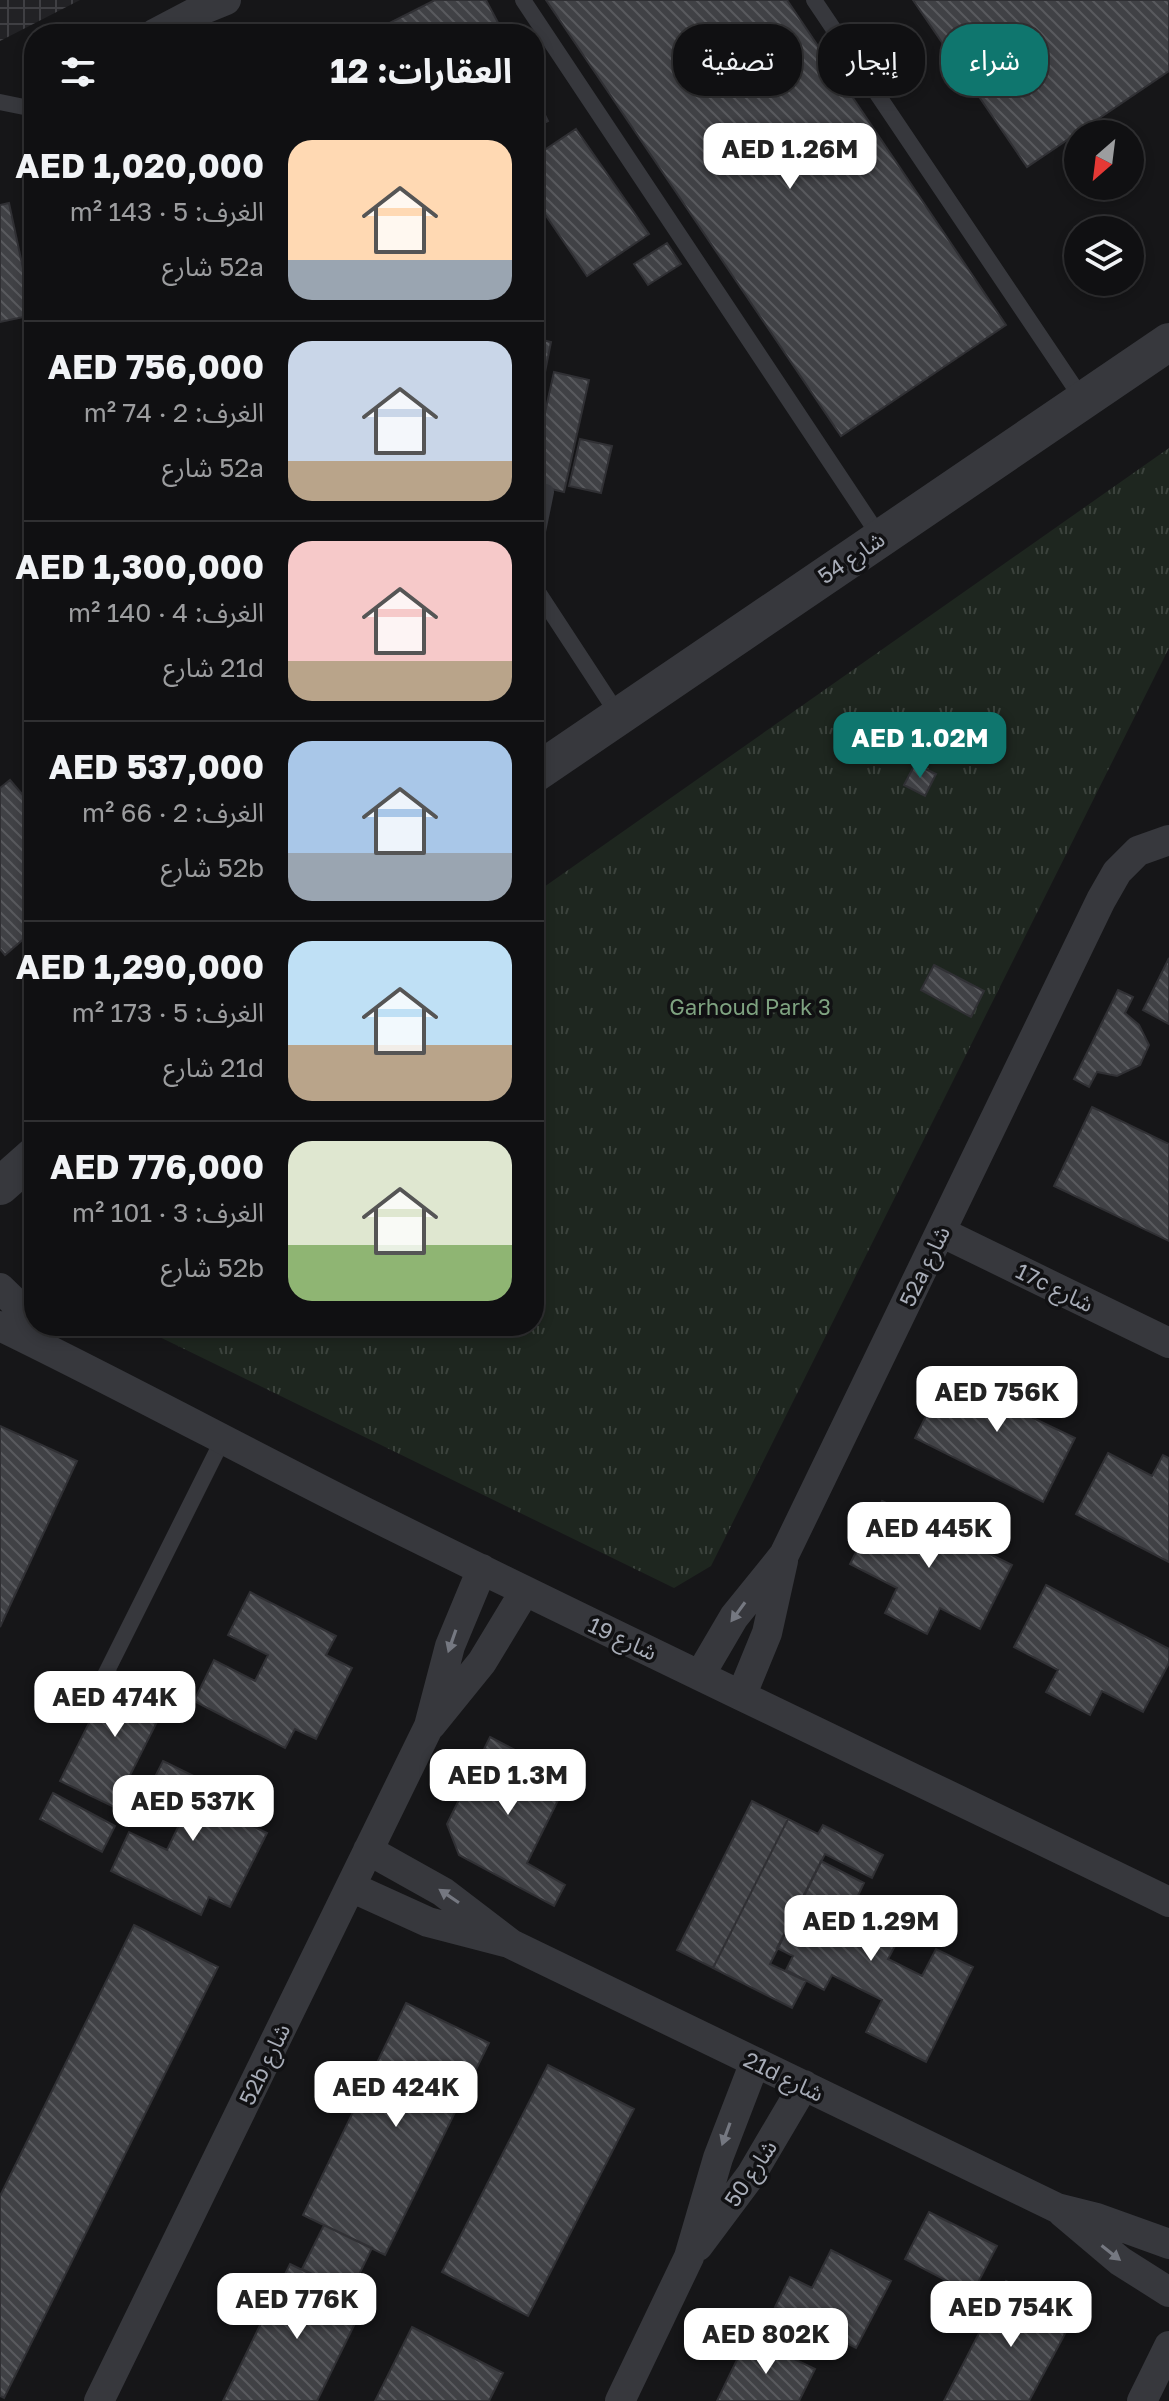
<!DOCTYPE html>
<html lang="ar">
<meta charset="utf-8">
<style>
:root{--surface:#101012;--page:#19191b;--text:#f1f3f6;--muted:#9c9d9f;--line:#303032;--accent:#0f766e}
body{margin:0;font-family:"Golos Text","Noto Sans Arabic",sans-serif;background:var(--page);color:var(--text);direction:rtl;height:100vh;display:flex;flex-direction:column;font-size:30px;white-space:nowrap}
*{box-sizing:border-box;margin:0}
p{font-size:26px;color:var(--muted)}
.icon{flex:none;width:44px;height:44px;fill:none;stroke:currentColor;stroke-width:2;stroke-linecap:round;stroke-linejoin:round}
.map{position:relative;flex:1;overflow:hidden;direction:ltr}
.side{position:absolute;left:24px;top:24px;width:520px;height:1312px;display:flex;flex-direction:column;background:var(--surface);border-radius:32px;box-shadow:0 4px 12px #0003,0 0 0 2px var(--line);direction:rtl}
.side>*{flex:none}
.top-card{position:absolute;left:568px;top:24px;width:480px;height:72px;direction:rtl;display:flex;gap:16px}
.needle{width:52px;rotate:208deg}
.tools{position:absolute;left:1064px;top:120px;display:grid;gap:16px}
.tools a{display:grid;place-items:center;width:80px;height:80px;border-radius:50%;background:var(--surface);box-shadow:0 4px 12px #0003,0 0 0 2px var(--line);font-size:40px}
.price{position:absolute;translate:-50% -68px;padding:0 18px;border-radius:16px;background:#fff;color:#222;font-size:26px;line-height:52px;filter:drop-shadow(0 2px 4px #0008)}
.price::after{content:'';position:absolute;left:50%;top:48px;width:24px;height:18px;margin-left:-12px;background:inherit;clip-path:polygon(0 0,100% 0,50% 100%)}
.price.current{background:var(--accent);color:#fff}
ul{padding:0;list-style:none}
li{display:flex;align-items:center;gap:24px;height:200px;padding:0 32px}
li+li{border-top:2px solid var(--line)}
li span{display:grid;place-items:center;flex:none;width:224px;height:160px;border-radius:24px;color:#555}
li>.icon{margin-inline-start:auto}
span .icon{width:96px;height:96px;fill:#fffc;stroke-width:1}
li b{font-size:34px}
h2{display:flex;justify-content:space-between;align-items:center;height:96px;padding:0 32px;font-size:34px}
.chip{padding:0 28px;border-radius:32px;background:var(--surface);box-shadow:0 4px 12px #0003,0 0 0 2px var(--line);font-size:28px;line-height:72px}
.chip.current{background:var(--accent);color:#fff}
.map>svg:first-child{display:block}
.industrial{fill:url(#industrial-grid)}
.grass{fill:url(#grass-tufts)}
.building{fill:url(#building-back-hatch);stroke:#303034;stroke-width:2}
.lines{fill:none;stroke-linecap:round;stroke-linejoin:round}
.service{stroke:#37383d;stroke-width:16}
.minor{stroke:#37383d;stroke-width:30}
.tertiary{stroke:#37383d;stroke-width:38}
.oneway{fill:#757881}
.labels{text-anchor:middle;dominant-baseline:central;stroke-width:7;stroke-linejoin:round;paint-order:stroke}
.street-label{font-size:22px;fill:#a8adb8;stroke:#111113}
.park-label{font-size:22px;fill:#7fa381;stroke:#111113}
</style>
<div class="map">
<svg width="1169" height="2401" viewBox="0 0 1169 2401">
<defs>
<pattern id="industrial-grid" width="8" height="8" patternUnits="userSpaceOnUse" patternTransform="scale(2)"><rect width="8" height="8" fill="#222225"/><path d="M0 4h8M4 0v8" fill="none" stroke="#3f3f43"/></pattern>
<pattern id="grass-tufts" width="24" height="20" patternUnits="userSpaceOnUse" patternTransform="scale(2)"><rect width="24" height="20" fill="#1e261f"/><path d="M3 7l-1-3M5 7V3M7 7l1-3M15 17l-1-3M17 17v-4M19 17l1-3" fill="none" stroke="#3c433d"/></pattern>
<pattern id="building-back-hatch" width="6" height="6" patternUnits="userSpaceOnUse" patternTransform="scale(2)"><rect width="6" height="6" fill="#404145"/><path d="M-1 5l2 2M0 0l6 6M5-1l2 2" fill="none" stroke="#595a5e"/></pattern>
</defs>
<rect width="100%" height="100%" fill="#161618"/>
<!-- industrial -->
<path class="industrial" d="M0,0H80L0,41Z"/>
<!-- grass -->
<path class="grass" d="M1169,448V648L711,1566L674,1588L137,1326H534V894Z"/>
<!-- building -->
<path class="building" d="M435,0H486L504,34H368Z
M546,0H787L1006,325L841,436Z
M913,0H1169V71L1027,167Z
M534,93L548,121L534,128Z
M576,129L649,234L587,276L534,198V157Z
M9,203L33,315L0,322V205Z
M667,243L681,264L648,285L634,264Z
M534,338L551,342L534,427Z
M554,372L589,380L564,492L534,485V462Z
M580,439L612,446L601,493L569,486Z
M915,764L936,774L925,796L904,785Z
M10,780L34,808V930L5,955L0,949V788Z
M1169,958V1024L1143,1010Z
M934,965L984,991L971,1017L921,990Z
M1118,990L1133,997L1125,1013L1139,1025L1149,1045L1140,1065L1117,1076L1097,1072L1089,1087L1074,1079Z
M1092,1107L1169,1144V1241L1054,1186Z
M1001,1373L1044,1395L1033,1418L1075,1438L1043,1502L915,1438L947,1374L989,1396Z
M0,1426L77,1461L0,1627Z
M1108,1453L1152,1476L1163,1455L1169,1458V1562L1076,1514Z
M882,1501L1012,1565L980,1629L940,1608L927,1634L885,1613L897,1588L850,1564Z
M1046,1585L1169,1649V1663L1143,1712L1102,1691L1090,1715L1046,1692L1058,1670L1014,1647Z
M250,1592L336,1636L326,1655L352,1668L316,1739L295,1729L285,1748L194,1701L214,1660L255,1681L268,1655L228,1635Z
M115,1671L169,1698L114,1807L60,1781Z
M490,1737L569,1778L527,1863L565,1885L554,1906L459,1855L447,1824Z
M163,1761L253,1805L244,1822L267,1833L230,1907L209,1897L201,1915L111,1871L129,1832L167,1850L181,1821L142,1803Z
M53,1793L115,1826L102,1852L40,1819Z
M752,1801L788,1819L713,1968L677,1950Z
M788,1819L818,1834L823,1825L883,1855L872,1878L825,1854L770,1964L806,1981L792,2008L713,1968Z
M821,1861L864,1883L854,1904L904,1929L888,1959L922,1976L936,1949L973,1967L926,2062L866,2032L882,2000L832,1975L824,1990L786,1970L793,1956L777,1948Z
M134,1925L218,1967L4,2398L0,2396V2196Z
M406,2003L489,2043L385,2255L303,2215Z
M548,2065L634,2109L528,2316L442,2272Z
M929,2212L997,2246L972,2294L905,2259Z
M324,2225L372,2248L350,2293L302,2269Z
M831,2250L891,2281L856,2348L775,2307L790,2277L812,2288Z
M290,2264L366,2301L317,2401H223Z
M1006,2281L1074,2317L1029,2401H944Z
M412,2327L503,2373L489,2401H375Z
M748,2337L815,2369L799,2401H717Z"/>
<g class="lines">
<!-- service -->
<path class="service" d="M523,0L880,537
M814,0L1083,400
M0,102L34,109
M534,551L546,492
M534,586L619,716
M92,1701L222,1441"/>
<!-- minor -->
<path class="minor" d="M154,34L194,13L226,0
M941,1232L1169,1343
M0,1288L34,1321
M0,1326C128,1388 252,1456 379,1519C641,1649 906,1774 1169,1902
M700,1675L734,1617L784,1555L1101,900L1117,872L1138,851L1169,840
M742,1694L767,1633L783,1561
M431,1725L482,1662L525,1591
M368,1850L443,1892L511,1944L1057,2208L1097,2218L1169,2244
M351,1887L428,1922L505,1942
M1062,2212L1120,2261L1169,2292
M698,2246L751,2175L804,2085
M99,2401L429,1726L450,1646L482,1569
M620,2401L689,2257L718,2158L755,2062
M1142,2401L1169,2346"/>
<!-- tertiary -->
<path class="tertiary" d="M534,774L1169,342
M0,1186L34,1156"/>
</g>
<!-- one-way arrows -->
<defs><path id="oneway-solid" d="M-6-.8H1V-3.2L6.5 0L1 3.2V.8H-6Z" transform="scale(2)"/></defs>
<g class="oneway">
<use href="#oneway-solid" transform="translate(738 1612) rotate(126)"/>
<use href="#oneway-solid" transform="translate(452 1641) rotate(109)"/>
<use href="#oneway-solid" transform="translate(449 1896) rotate(-146)"/>
<use href="#oneway-solid" transform="translate(726 2134) rotate(110)"/>
<use href="#oneway-solid" transform="translate(1111 2253) rotate(38)"/>
</g>
<g class="labels">
<!-- street labels -->
<g class="street-label">
<text transform="translate(851 557) rotate(-34)">شارع 54</text>
<text transform="translate(924 1266) rotate(-64)">52a شارع</text>
<text transform="translate(1055 1287) rotate(26)">17c شارع</text>
<text transform="translate(623 1638) rotate(25)">شارع 19</text>
<text transform="translate(264 2064) rotate(-64)">52b شارع</text>
<text transform="translate(784 2076) rotate(26)">21d شارع</text>
<text transform="translate(750 2173) rotate(-56)">شارع 50</text>
</g>
<!-- park labels -->
<g class="park-label">
<text x="750" y="1006">Garhoud Park 3</text>
</g>
</g>
</svg>
<div class="tools">
<a><svg class="needle" viewBox="-14 -14 28 28"><path d="M0-13l5 13h-10z" fill="#e53935"/><path d="M0 13l5-13h-10z" fill="#9c9d9f"/></svg></a>
<a><svg class="icon" aria-label="layers" viewBox="0 0 24 24"><path d="M12 4l9 5-9 5-9-5zM3 14l9 5 9-5"/></svg></a>
</div>
<b class="price" style="left:790px;top:191px">AED 1.26M</b>
<b class="price current" style="left:920px;top:780px">AED 1.02M</b>
<b class="price" style="left:997px;top:1434px">AED 756K</b>
<b class="price" style="left:929px;top:1570px">AED 445K</b>
<b class="price" style="left:115px;top:1739px">AED 474K</b>
<b class="price" style="left:508px;top:1817px">AED 1.3M</b>
<b class="price" style="left:193px;top:1843px">AED 537K</b>
<b class="price" style="left:871px;top:1963px">AED 1.29M</b>
<b class="price" style="left:396px;top:2129px">AED 424K</b>
<b class="price" style="left:297px;top:2341px">AED 776K</b>
<b class="price" style="left:1011px;top:2349px">AED 754K</b>
<b class="price" style="left:766px;top:2376px">AED 802K</b>
<div class="top-card">
<a class="chip current">شراء</a>
<a class="chip">إيجار</a>
<a class="chip">تصفية</a>
</div>
<section class="side">
<h2>العقارات: 12<svg class="icon" aria-label="filters" viewBox="0 0 24 24"><path d="M4 7h16M4 17h16"/><circle cx="9" cy="7" r="2"/><circle cx="15" cy="17" r="2"/></svg></h2>
<ul>
<li><span style="background:linear-gradient(#ffd9b3 75%,#9aa5b1 0)"><svg class="icon" aria-label="home" viewBox="0 0 24 24"><path d="M3 11l9-7 9 7M6 9v11h12V9"/></svg></span><div><b>AED 1,020,000</b><p>الغرف: 5 · 143 m²</p><p>52a شارع</p></div></li>
<li><span style="background:linear-gradient(#c9d6e8 75%,#b9a48a 0)"><svg class="icon" aria-label="home" viewBox="0 0 24 24"><path d="M3 11l9-7 9 7M6 9v11h12V9"/></svg></span><div><b>AED 756,000</b><p>الغرف: 2 · 74 m²</p><p>52a شارع</p></div></li>
<li><span style="background:linear-gradient(#f6c9c9 75%,#b9a48a 0)"><svg class="icon" aria-label="home" viewBox="0 0 24 24"><path d="M3 11l9-7 9 7M6 9v11h12V9"/></svg></span><div><b>AED 1,300,000</b><p>الغرف: 4 · 140 m²</p><p>21d شارع</p></div></li>
<li><span style="background:linear-gradient(#a9c7e8 70%,#9aa5b1 0)"><svg class="icon" aria-label="home" viewBox="0 0 24 24"><path d="M3 11l9-7 9 7M6 9v11h12V9"/></svg></span><div><b>AED 537,000</b><p>الغرف: 2 · 66 m²</p><p>52b شارع</p></div></li>
<li><span style="background:linear-gradient(#bfe0f5 65%,#b9a48a 0)"><svg class="icon" aria-label="home" viewBox="0 0 24 24"><path d="M3 11l9-7 9 7M6 9v11h12V9"/></svg></span><div><b>AED 1,290,000</b><p>الغرف: 5 · 173 m²</p><p>21d شارع</p></div></li>
<li><span style="background:linear-gradient(#dfe7d0 65%,#8fb573 0)"><svg class="icon" aria-label="home" viewBox="0 0 24 24"><path d="M3 11l9-7 9 7M6 9v11h12V9"/></svg></span><div><b>AED 776,000</b><p>الغرف: 3 · 101 m²</p><p>52b شارع</p></div></li>
</ul>
</section>
</div>
